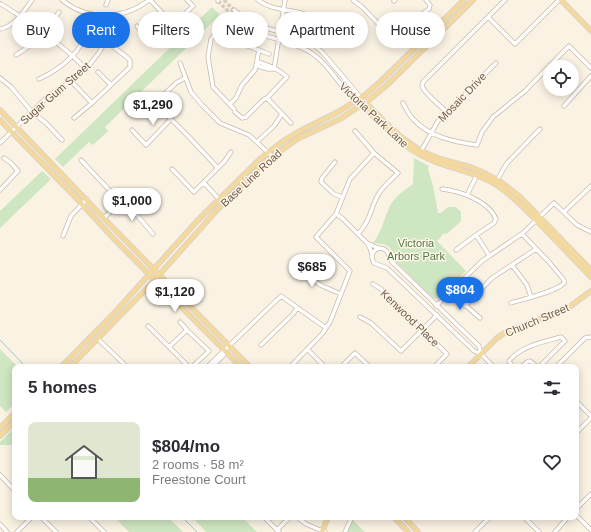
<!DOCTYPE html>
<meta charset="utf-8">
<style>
:root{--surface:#fff;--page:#f7f7f7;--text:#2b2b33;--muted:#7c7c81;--accent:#1a73e8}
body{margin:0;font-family:Arial,sans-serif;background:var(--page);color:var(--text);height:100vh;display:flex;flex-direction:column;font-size:15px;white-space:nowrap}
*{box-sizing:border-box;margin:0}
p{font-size:13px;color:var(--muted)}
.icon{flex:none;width:22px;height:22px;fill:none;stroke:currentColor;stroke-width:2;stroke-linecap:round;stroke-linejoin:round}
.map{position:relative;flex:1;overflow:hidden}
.side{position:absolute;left:12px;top:364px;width:567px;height:156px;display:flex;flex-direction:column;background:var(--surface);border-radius:8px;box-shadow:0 2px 10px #0003}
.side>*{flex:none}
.top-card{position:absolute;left:12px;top:12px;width:567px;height:36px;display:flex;gap:8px}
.controls{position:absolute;left:543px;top:60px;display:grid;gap:8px}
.controls a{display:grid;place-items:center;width:36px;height:36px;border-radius:50%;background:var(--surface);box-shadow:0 2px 10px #0003;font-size:20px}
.price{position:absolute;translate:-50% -34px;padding:0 9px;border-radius:14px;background:#fff;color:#222;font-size:13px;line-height:26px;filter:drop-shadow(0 1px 2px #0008)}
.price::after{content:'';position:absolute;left:50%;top:24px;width:12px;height:9px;margin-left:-6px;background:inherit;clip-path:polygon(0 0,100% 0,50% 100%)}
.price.active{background:var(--accent);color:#fff}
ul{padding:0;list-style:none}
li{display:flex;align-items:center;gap:12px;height:100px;padding:0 16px}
li span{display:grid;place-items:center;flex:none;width:112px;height:80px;border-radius:8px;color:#555}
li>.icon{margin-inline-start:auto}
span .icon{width:48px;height:48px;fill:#fffc;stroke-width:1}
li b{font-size:17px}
h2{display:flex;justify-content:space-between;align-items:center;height:48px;padding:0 16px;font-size:17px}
.chip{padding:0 14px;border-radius:18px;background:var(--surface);box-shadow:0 2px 10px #0003;font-size:14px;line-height:36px}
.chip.active{background:var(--accent);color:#fff}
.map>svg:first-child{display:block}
.green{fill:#cfe6c2}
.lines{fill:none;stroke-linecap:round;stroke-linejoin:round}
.stream{stroke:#a0c8d3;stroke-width:1}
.minor-tunnel{stroke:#d8ccbd;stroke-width:3.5;stroke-dasharray:3.5 2;stroke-linecap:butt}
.minor-casing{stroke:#cabaaa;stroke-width:5}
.major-casing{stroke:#d7d1cd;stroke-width:6}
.minor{stroke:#fff;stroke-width:3.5}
.major{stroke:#f4d99f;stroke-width:4.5}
.labels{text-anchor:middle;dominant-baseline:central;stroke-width:3;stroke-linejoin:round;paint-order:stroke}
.street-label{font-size:11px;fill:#705a4b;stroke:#fdf6e8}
.park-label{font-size:11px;fill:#547a47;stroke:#fdf6e8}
</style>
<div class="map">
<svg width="591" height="532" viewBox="0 0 591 532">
<rect width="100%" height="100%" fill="#faf2e3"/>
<!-- green -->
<path class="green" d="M212,7L220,15L105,127L108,131L93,145L89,142L63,167L55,159Z
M414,158L429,166L428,169L433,186L438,213H441L448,207H456L461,212V221L448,233L443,234L437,241L466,271L437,299L433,298L395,261L392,251L389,247L384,244L373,243C382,232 384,218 390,206C395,196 405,190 413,184Z
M42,171L51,179L0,228V211Z
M0,349L18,367H15V403L6,412L0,406Z
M15,427V445H0V442Z
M114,517H168L183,532H129Z
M192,517H242L257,532H206Z
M352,519L365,532H346Z"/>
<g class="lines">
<!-- stream -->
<path class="stream" d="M0,340L26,367
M182,517L197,532"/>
<!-- minor-tunnel -->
<path class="minor-tunnel" d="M224,0L234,10
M218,1L231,14"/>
<defs>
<path id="minor" d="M62,0C88,21 123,20 149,0
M150,0L173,24
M218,0V1
M258,0C271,10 286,9 301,13C308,15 314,18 320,20
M353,0L362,7L394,40L398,38L422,14L429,9L430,5L426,0
M394,1L395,0
M1,4C30,22 62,44 86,69
M106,5L108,0
M234,10L243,17L259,26L298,37L314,45L323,53L361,98
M231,14C239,22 248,28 258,33C276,40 293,42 310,52C329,64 339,86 356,101
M488,17L515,44L559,0
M223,24L211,39L208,57L213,87L234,109
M137,26L152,45L193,6L187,0
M408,28L425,46
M0,29C14,27 24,11 32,0
M216,33L228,43L232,44L240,43L269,54
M16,55C33,45 49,29 59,12
M180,63L191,92L202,105L220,123L249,135L272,156
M257,64L258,66L268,69H274
M274,69L285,0
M98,72L111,85
M0,78L11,87L32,112L46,123L62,140
M185,78L176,83L155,103L188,136L218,168
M39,79C61,69 83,51 89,27
M71,81L92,103
M267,98L291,123
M403,103C406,109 409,115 413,119C429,137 455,142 477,145L482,132L493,117L525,91L569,46L591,68
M230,104L236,98L242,85L255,70L259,50
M564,106L591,76
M235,112L242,118L246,117L263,100L267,98L287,77C279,69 270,66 259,62L257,64
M447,112C441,107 424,92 422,86L423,82L505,0
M74,118L92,103L130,67V61L129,59L106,41
M132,130L146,145L171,119
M355,131L374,153L398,173C391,180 383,186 378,195C370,209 371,220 358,234
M259,140L274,126L282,114
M0,143L47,97L71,81L86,69L98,54L106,41L110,23L109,16
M420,153L438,121L496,63
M81,160L114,195L136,214L153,234
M335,162L322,178L321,182L334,194L342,197
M172,169L194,192L224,162L231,152
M497,180L507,163L540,129
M204,183L219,199
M442,189C460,191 489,201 496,219L494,223L476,235L456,250
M0,190L18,171L11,163L4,158
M467,195L477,175
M564,212L591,186
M336,214L342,218L367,243
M104,218L121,201
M476,235L489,255
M63,236L71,216L87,199
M380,248C389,249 388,256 392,262L479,346L481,354L474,351L387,268L374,263C370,257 372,250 380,248Z
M372,255L370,248L367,243L378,248
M294,263L320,285L341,294
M512,265L527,285L531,297
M373,284L381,289L447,354L434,367
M450,292L480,318
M511,303C523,299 556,292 564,283V280L549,262L522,234
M436,306L482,261L523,233L554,203L577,225L591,232
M465,306L492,278L536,249
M360,317L371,323L401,351L437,315
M180,322L187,330
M148,326L189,367
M98,339L127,367
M261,345L293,314L297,308
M169,347L187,330L209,351L192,367
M307,349L325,367
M481,354L494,367
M207,367L281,296L326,328
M211,367L223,356L225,352
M290,367L322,334L330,322L350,271L316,237L336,214L350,179L374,153
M341,367L355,353L370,367
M513,367L509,361C521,346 543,342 561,337L565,341L539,367
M521,367L527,362L530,361L537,367
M556,367L585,338L591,337
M576,401L591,416
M576,433L591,418
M0,475L15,491
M576,509L591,494
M576,515L591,530
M41,517L56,532
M89,517L104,532
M264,517L279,532
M297,517L306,524L325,532
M524,517L539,532
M0,524L7,532
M277,530L290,517
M17,532L32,517
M345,532L352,517
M475,532L490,517
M555,532L568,517"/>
<path id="major" d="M561,0L591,31
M361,98L391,128L401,137L421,151L440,159L470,167L482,172L501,182L519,196L591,270
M361,105C383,124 400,146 427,158C449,169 474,171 495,184C511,194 523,207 536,220C554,239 573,258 591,277
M0,110L122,237L250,367
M0,120L79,201L115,240L241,367
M61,367L117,310L198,220L261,158L283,141L300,131L338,112L365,95L381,81L464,0
M70,367L150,285L217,210L265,162L297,139L340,119L369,100L387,85L473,0
M468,367L497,338L506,332L568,308L591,291
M0,428L15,413
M0,436L15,421
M394,517L408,532
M404,517L418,532
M322,532L328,517"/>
</defs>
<!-- minor casing -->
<use href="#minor" class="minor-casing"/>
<!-- major casing -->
<use href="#major" class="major-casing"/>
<!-- minor -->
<use href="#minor" class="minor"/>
<!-- major -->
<use href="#major" class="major"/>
</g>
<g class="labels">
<!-- street labels -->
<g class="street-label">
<text transform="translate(55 93) rotate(-41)">Sugar Gum Street</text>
<text transform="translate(462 97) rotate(-46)">Mosaic Drive</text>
<text transform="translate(374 115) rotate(43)">Victoria Park Lane</text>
<text transform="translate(251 178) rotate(-43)">Base Line Road</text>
<text transform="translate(410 318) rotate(44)">Kenwood Place</text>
<text transform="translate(537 320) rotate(-23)">Church Street</text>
</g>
<!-- park labels -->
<g class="park-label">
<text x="416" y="243">Victoria<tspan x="416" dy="13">Arbors Park</tspan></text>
</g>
</g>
</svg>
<div class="controls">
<a><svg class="icon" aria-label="locate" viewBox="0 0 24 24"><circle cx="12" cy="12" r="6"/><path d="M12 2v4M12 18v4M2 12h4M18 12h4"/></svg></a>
</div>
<b class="price" style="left:153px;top:126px">$1,290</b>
<b class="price" style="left:132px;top:222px">$1,000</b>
<b class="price" style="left:312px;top:288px">$685</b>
<b class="price active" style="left:460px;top:311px">$804</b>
<b class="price" style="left:175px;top:313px">$1,120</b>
<div class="top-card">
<a class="chip">Buy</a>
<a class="chip active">Rent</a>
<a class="chip">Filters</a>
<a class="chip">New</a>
<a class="chip">Apartment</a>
<a class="chip">House</a>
</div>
<section class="side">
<h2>5 homes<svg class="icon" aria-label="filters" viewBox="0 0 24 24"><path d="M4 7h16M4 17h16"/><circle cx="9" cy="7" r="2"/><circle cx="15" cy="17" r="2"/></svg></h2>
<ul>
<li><span style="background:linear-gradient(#dfe7d0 70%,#8fb573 0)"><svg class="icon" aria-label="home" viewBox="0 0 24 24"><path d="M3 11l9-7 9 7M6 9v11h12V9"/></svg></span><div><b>$804/mo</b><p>2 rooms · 58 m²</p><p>Freestone Court</p></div><svg class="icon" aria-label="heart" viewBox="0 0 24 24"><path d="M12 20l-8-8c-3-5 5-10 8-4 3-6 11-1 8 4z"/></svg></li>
</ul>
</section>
</div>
